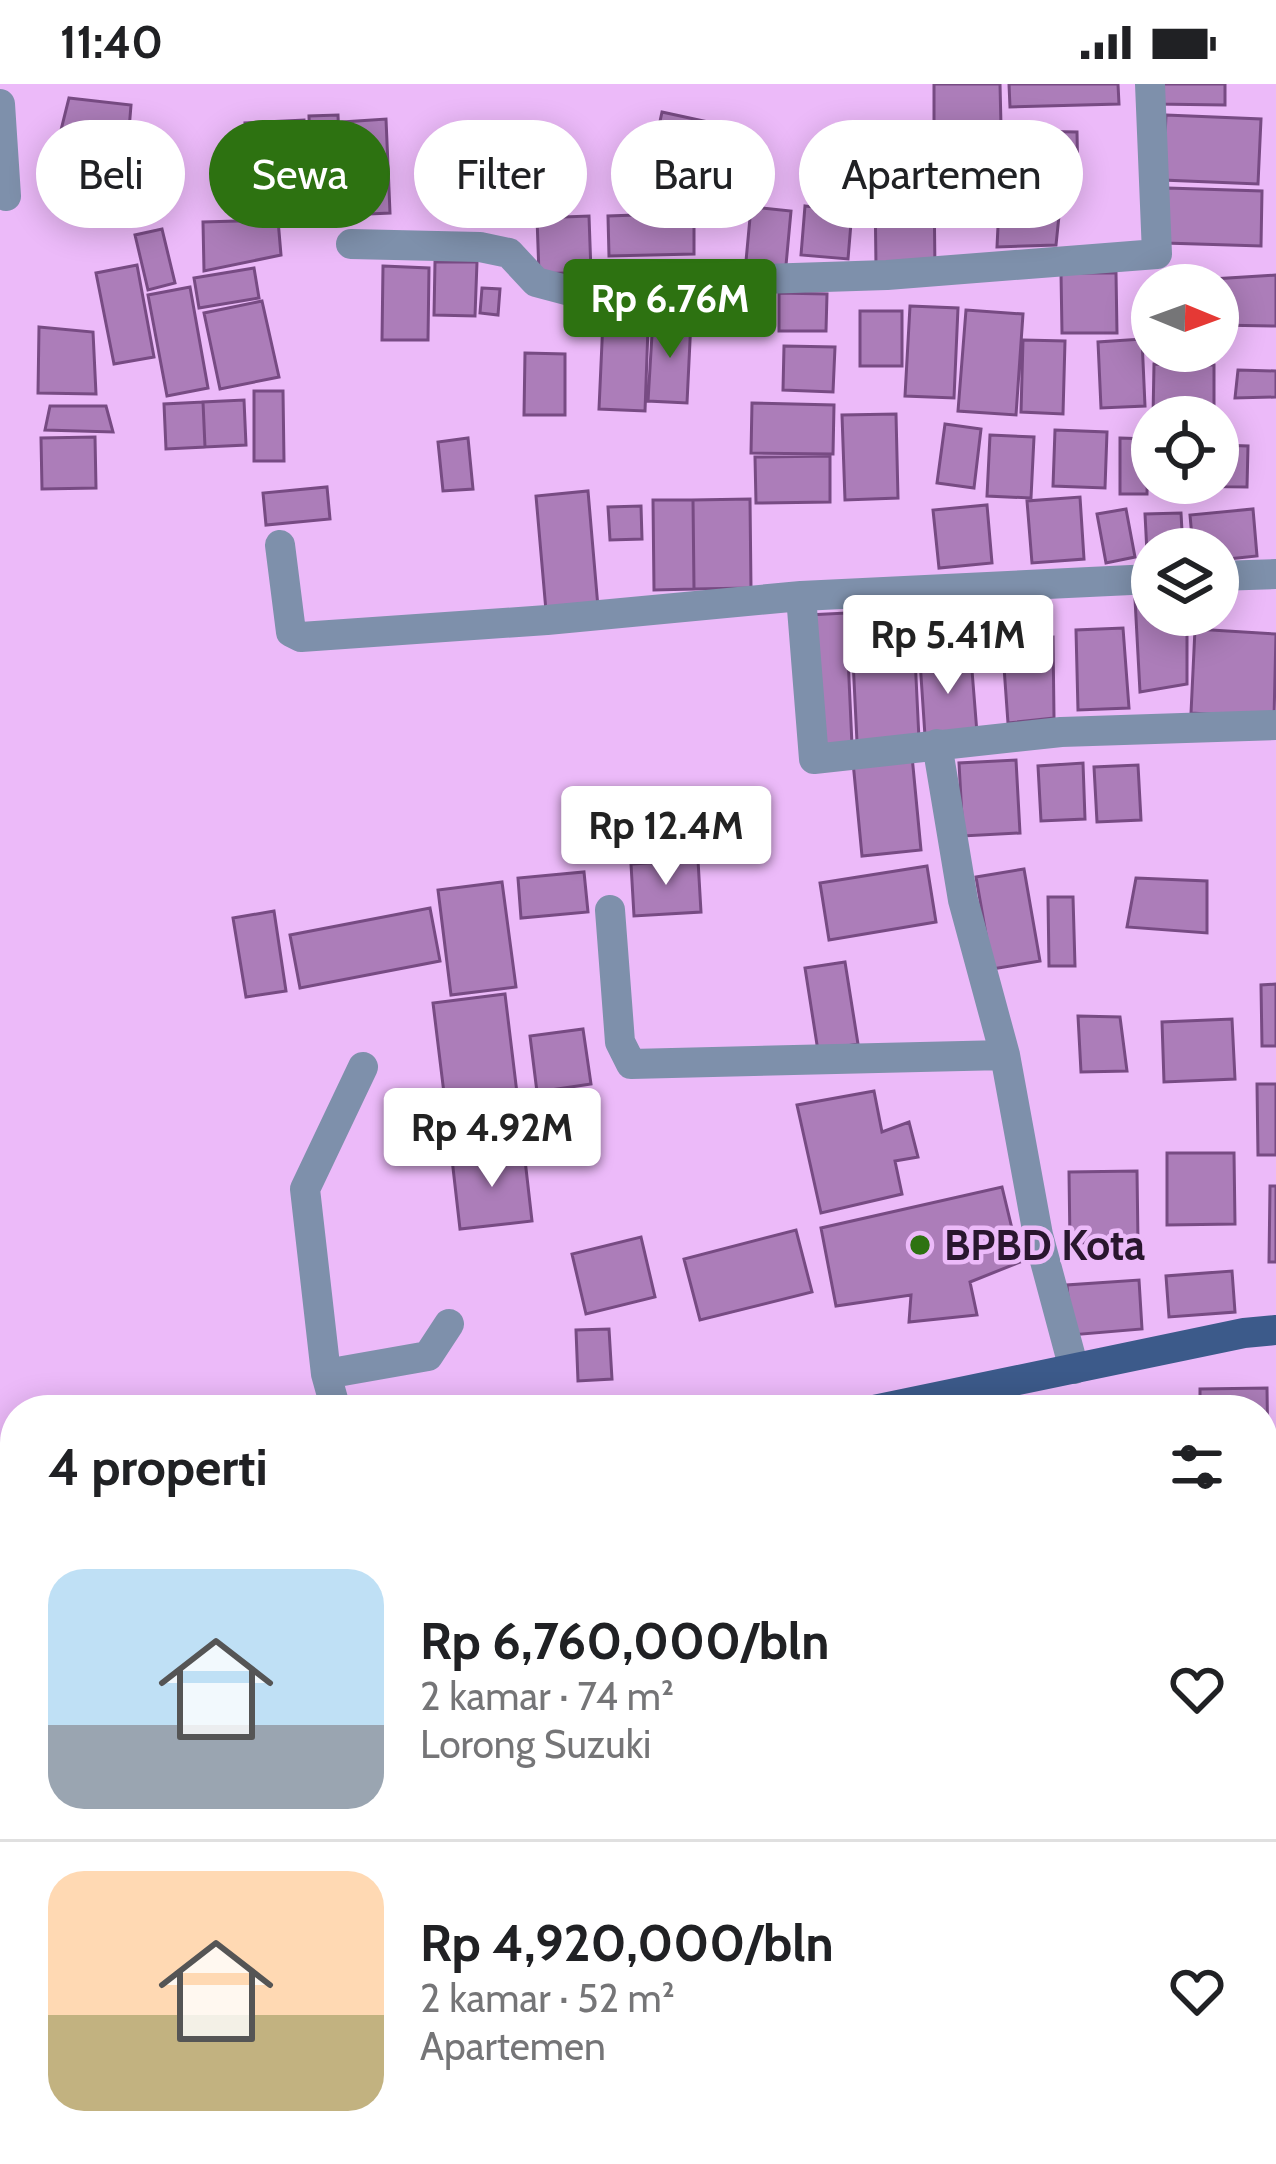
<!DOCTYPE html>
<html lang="id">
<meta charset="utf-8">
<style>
:root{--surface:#fff;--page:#f6f6f6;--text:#202124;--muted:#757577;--line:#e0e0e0;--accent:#2d7211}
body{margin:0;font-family:Cabin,sans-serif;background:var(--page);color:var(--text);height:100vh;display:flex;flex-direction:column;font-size:45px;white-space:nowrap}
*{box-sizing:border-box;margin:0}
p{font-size:39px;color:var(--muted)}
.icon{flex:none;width:66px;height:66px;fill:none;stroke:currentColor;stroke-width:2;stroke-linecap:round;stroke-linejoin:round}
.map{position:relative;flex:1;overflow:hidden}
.details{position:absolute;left:0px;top:1311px;width:1278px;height:771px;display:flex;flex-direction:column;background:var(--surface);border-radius:48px 48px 0 0;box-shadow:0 6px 30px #0003}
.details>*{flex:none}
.guide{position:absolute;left:36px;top:36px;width:1206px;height:108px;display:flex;gap:24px}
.needle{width:78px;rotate:91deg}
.tools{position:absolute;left:1131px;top:180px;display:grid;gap:24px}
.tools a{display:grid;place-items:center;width:108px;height:108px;border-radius:50%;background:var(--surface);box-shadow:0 6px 30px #0003;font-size:60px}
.price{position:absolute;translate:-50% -102px;padding:0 27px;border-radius:12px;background:#fff;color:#222;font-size:39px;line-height:78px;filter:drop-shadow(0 3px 6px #0008)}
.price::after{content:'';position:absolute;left:50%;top:72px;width:36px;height:27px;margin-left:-18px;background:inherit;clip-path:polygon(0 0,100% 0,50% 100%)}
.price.current{background:var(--accent);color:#fff}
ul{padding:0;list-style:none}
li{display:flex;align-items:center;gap:36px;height:300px;padding:0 48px}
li+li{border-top:3px solid var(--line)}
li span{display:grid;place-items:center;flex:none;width:336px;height:240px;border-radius:36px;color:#555}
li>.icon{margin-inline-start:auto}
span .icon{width:144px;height:144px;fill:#fffc;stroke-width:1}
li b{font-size:51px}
h2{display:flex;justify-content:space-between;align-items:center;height:144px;padding:0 48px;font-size:51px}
.tag{padding:0 42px;border-radius:54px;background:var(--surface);box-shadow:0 6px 30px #0003;font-size:42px;line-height:108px}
.tag.current{background:var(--accent);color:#fff}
.status{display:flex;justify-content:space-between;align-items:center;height:84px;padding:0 60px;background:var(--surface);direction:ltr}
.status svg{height:33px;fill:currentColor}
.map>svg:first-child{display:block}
.building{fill:#ac7db9;stroke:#774b83;stroke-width:3}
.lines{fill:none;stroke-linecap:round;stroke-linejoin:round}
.minor{stroke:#7e90ab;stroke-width:30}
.major{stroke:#3c5a8a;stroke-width:30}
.poi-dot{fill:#2d7211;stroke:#ecbaf9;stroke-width:4.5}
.labels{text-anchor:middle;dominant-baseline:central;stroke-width:9;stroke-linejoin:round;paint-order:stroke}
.poi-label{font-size:42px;font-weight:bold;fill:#29162e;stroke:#ecbaf9;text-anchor:start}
</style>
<div class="status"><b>11:40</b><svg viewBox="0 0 49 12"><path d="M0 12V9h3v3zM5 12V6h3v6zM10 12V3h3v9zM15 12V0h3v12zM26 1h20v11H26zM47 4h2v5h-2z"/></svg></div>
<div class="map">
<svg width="1276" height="2080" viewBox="0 0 1276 2080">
<rect width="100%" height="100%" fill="#ecbaf9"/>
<!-- building -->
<path class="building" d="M934,0H1000L1001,42L934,43Z
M1009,0H1118L1119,20L1010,23Z
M1155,0H1225V21L1154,20Z
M69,14L131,21L128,58L61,46Z
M662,28L717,40L700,120L645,108Z
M338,31L342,138L312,140L309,32Z
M1166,31L1261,35L1258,100L1163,96Z
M386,35L390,129L347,131L343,38Z
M304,36L308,117L249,120L245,39Z
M1022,47L1077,48L1078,102L1011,106Z
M973,54L974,88L909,90V55Z
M934,101L935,186L876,183L875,104Z
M1167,104L1262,107L1261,162L1165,159Z
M805,122L852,127L848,175L801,171Z
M999,122H1060L1056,161L997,163Z
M751,123L791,127L785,192L745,188Z
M694,129V170L609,172L608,132Z
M589,132L591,188L539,190L537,134Z
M278,136L281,171L204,187L203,138Z
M162,145L175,199L148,206L135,151Z
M435,178H477L475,232L434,231Z
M137,181L154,273L114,280L96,189Z
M383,182L429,184L428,256H382Z
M254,184L259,214L199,224L194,194Z
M1061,189H1116L1117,249H1062Z
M1276,191V242L1218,241V201H1213V195Z
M190,203L208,304L167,312L148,211Z
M482,204L500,205L498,231L480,229Z
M779,209L827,210L826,247H779Z
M604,214L649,216L645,327L599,325Z
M262,217L279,293L220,305L204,229Z
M910,222L958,224L954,314L905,312Z
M966,226L1023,230L1016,331L958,327Z
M860,227H902V282H860Z
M653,234L691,236L687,319L648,317Z
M39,243L93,248L96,310L38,309Z
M1142,255L1145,322L1101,324L1098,258Z
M1023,256L1065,257L1063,330L1021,328Z
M784,262L835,263L833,308L783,306Z
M525,269L565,270V331H524Z
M1154,280L1214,281V333H1153Z
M1238,286L1276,287V313L1235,314Z
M254,307H283L284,377H254Z
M244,316L246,361L205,363L203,318Z
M203,318L205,363L166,365L164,320Z
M752,319L834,321L833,370L751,369Z
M50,322H106L113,348L45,346Z
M896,330L898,414L845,416L842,331Z
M945,340L981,345L974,404L937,399Z
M1055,346L1107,348L1105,404L1053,402Z
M990,351L1034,353L1031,414L987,412Z
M95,353L96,404L42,405L41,354Z
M468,354L473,405L443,407L438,358Z
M1120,354L1148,355L1147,410H1120Z
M1218,361L1248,362L1247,403L1170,402L1218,399Z
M830,372V418L756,419L755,373Z
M327,403L330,435L266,441L263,409Z
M588,407L598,523L546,527L536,412Z
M1080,413L1084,475L1032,479L1027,417Z
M750,415L751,504L694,505L693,416Z
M653,416H693L694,505L654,506Z
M987,421L992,479L939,484L933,426Z
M641,422L642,455L610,456L608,423Z
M1126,425L1135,473L1106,479L1097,430Z
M1253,425L1257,472L1218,476V465H1193L1190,431Z
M1181,429L1183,465H1152V488H1148L1145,430Z
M1152,514V531H1187V600L1140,608L1135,515Z
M928,518L971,519L970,559L926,558Z
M846,529L852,661L815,664L808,531Z
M913,532L919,655L857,658L851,535Z
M1123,544L1129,624L1078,626L1076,546Z
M1195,545L1276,550L1274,634L1191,629Z
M1053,553L1054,634L1008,639L1002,555Z
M971,574L977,649L925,652L920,577Z
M912,672L921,766L862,772L853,678Z
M1016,676L1020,749L963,752L959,679Z
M1083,679L1085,735L1041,737L1038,682Z
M1138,681L1141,736L1097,738L1094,683Z
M698,776L701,828L634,832L631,780Z
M927,782L936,838L829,856L820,799Z
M1024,785L1040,877L992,885L976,793Z
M584,788L588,828L521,834L518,794Z
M1136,794L1207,797V849L1127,843Z
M502,798L516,903L451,911L438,806Z
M1048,813H1073L1075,882H1049Z
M430,824L440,877L300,904L290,851Z
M274,827L286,907L246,913L233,834Z
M845,878L858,960L818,967L805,884Z
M1276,900V962H1262L1261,901Z
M505,910L524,1067L452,1075L433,919Z
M1078,932L1120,933L1127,987L1081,988Z
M1232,935L1235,995L1164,998L1162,938Z
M583,945L591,1000L537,1008L530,952Z
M1257,1000H1276V1071H1258Z
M874,1007L882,1048L909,1038L918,1073L895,1077L902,1110L821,1129L797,1021Z
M524,1067L532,1137L460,1145L452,1075Z
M1167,1069H1234L1235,1140L1167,1141Z
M1137,1087L1138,1158L1070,1159L1069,1088Z
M1270,1102H1276V1178H1269Z
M1002,1103L1020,1178L970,1198L977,1231L909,1238L911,1211L836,1222L821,1144Z
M796,1146L812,1208L700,1236L684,1175Z
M641,1153L655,1213L586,1230L572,1170Z
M1232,1187L1235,1228L1169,1233L1166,1192Z
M1139,1196L1142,1245L1071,1251L1067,1201Z
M609,1245L612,1295L578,1297L576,1246Z
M1267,1304L1268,1376H1263V1326H1200V1305Z
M1263,1424L1276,1486V1541L1263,1544Z
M202,2067H269L280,2073L276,2080H195Z"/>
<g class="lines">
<!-- minor -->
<path class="minor" d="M0,20L6,112
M351,160L480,163L509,169L536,198L585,211L669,198L887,191L1157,170L1150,0
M280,461L291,548L301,553L547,536L801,512L1152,495
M1218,492L1276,490
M801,512L814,675L1061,648L1276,641
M937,660L963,816L1005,971L1038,1151L1074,1285
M610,826L620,958L631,980L1005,971
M326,1290L428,1272L449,1240
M336,1326L326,1290L305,1105L363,983
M1263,1809L1276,1808
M0,1859L1,1862
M162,2080L169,2067"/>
<!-- major -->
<path class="major" d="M874,1326L1244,1249L1276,1246
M0,1474L15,1471"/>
</g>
<!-- markers -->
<circle class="poi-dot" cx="920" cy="1161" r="12"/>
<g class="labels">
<!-- poi labels -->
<g class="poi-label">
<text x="944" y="1161">BPBD Kota</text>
</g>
</g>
</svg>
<div class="tools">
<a><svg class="needle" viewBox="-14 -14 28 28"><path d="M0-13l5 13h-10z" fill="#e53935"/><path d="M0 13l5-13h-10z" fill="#757577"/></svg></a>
<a><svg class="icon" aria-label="locate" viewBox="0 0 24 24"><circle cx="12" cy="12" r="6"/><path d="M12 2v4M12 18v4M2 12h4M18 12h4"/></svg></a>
<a><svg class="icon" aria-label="layers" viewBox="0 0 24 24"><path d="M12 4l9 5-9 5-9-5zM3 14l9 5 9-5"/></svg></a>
</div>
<b class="price current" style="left:670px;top:277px">Rp 6.76M</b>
<b class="price" style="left:948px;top:613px">Rp 5.41M</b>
<b class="price" style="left:666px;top:804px">Rp 12.4M</b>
<b class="price" style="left:492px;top:1106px">Rp 4.92M</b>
<div class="guide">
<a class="tag">Beli</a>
<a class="tag current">Sewa</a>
<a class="tag">Filter</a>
<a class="tag">Baru</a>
<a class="tag">Apartemen</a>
</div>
<section class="details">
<h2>4 properti<svg class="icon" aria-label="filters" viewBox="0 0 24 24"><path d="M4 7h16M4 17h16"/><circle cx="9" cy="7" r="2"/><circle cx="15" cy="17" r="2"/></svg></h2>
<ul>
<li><span style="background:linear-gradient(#bfe0f5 65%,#9aa5b1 0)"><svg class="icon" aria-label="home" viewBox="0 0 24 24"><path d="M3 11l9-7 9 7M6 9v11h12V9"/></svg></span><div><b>Rp 6,760,000/bln</b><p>2 kamar · 74 m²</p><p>Lorong Suzuki</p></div><svg class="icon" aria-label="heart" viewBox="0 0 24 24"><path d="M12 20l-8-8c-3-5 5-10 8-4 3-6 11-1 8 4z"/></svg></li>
<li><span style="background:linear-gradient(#ffd9b3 60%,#c2b280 0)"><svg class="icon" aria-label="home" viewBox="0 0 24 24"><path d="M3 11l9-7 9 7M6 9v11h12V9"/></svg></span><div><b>Rp 4,920,000/bln</b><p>2 kamar · 52 m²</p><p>Apartemen</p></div><svg class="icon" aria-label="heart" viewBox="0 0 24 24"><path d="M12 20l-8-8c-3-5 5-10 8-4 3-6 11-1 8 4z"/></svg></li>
</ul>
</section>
</div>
